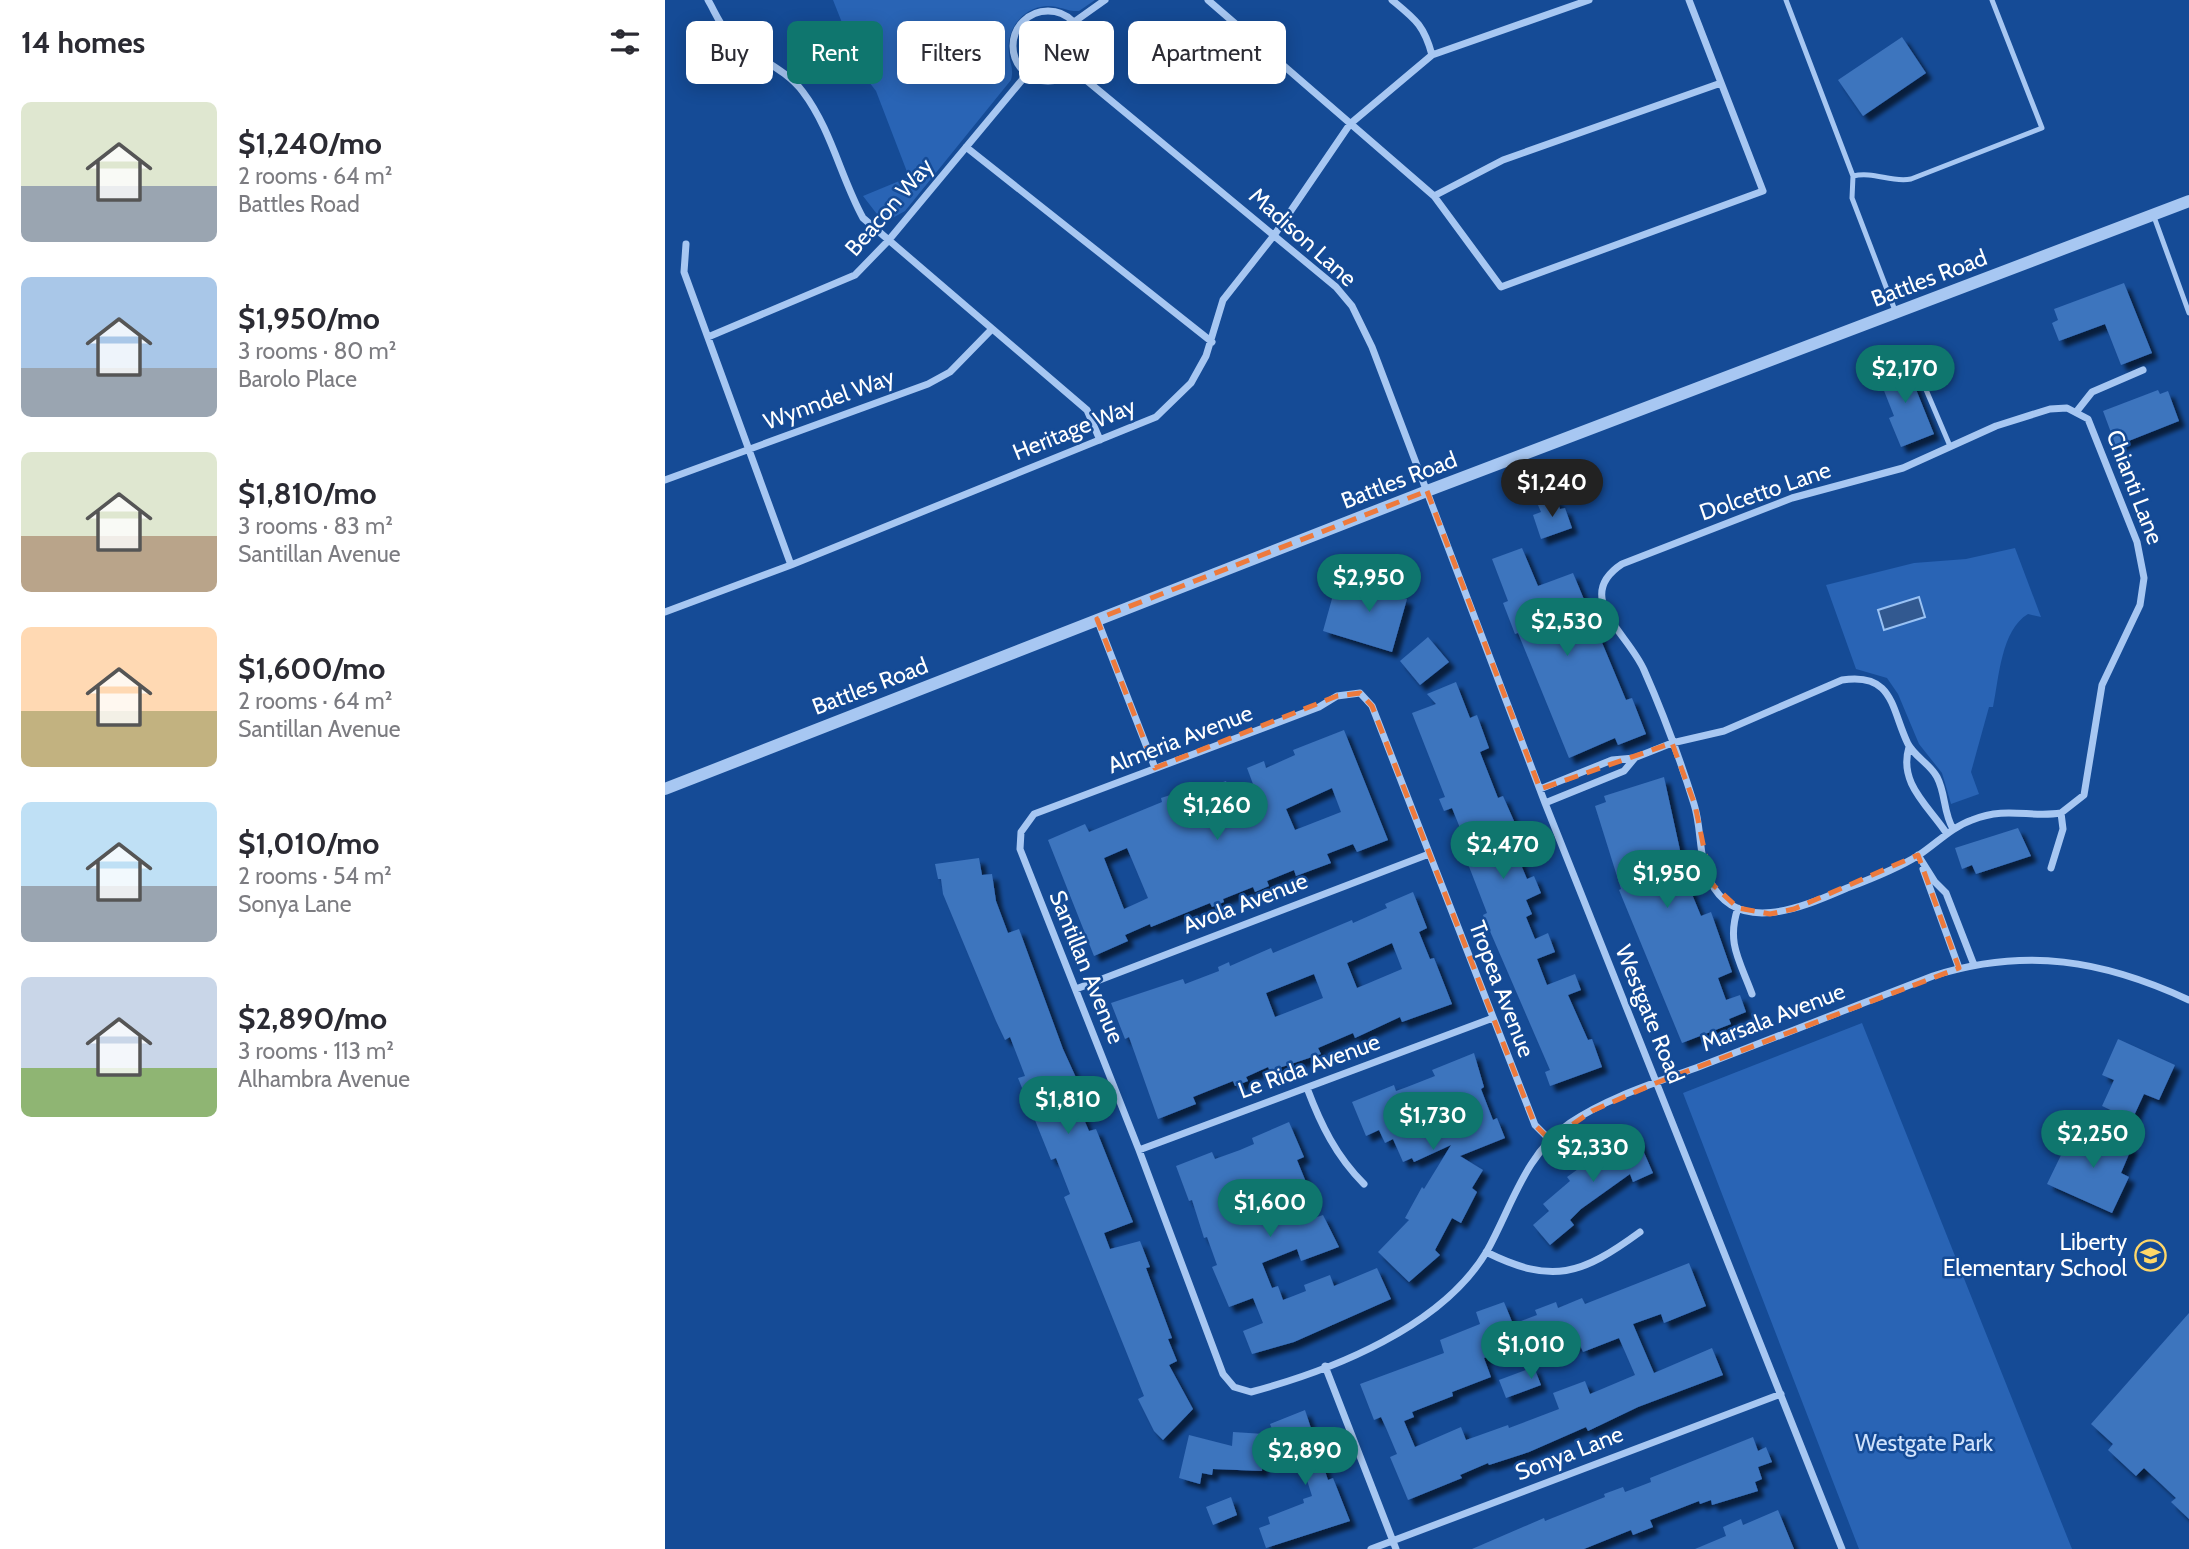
<!DOCTYPE html>
<meta charset="utf-8">
<style>
:root{--surface:#fff;--page:#f2f2f3;--text:#2b2b33;--muted:#7c7c81;--accent:#0f766e}
body{margin:0;font-family:Cabin,sans-serif;background:var(--page);color:var(--text);height:100vh;display:flex;flex-direction:column;font-size:26px;white-space:nowrap}
*{box-sizing:border-box;margin:0}
p{font-size:23px;color:var(--muted)}
.icon{flex:none;width:38px;height:38px;fill:none;stroke:currentColor;stroke-width:2;stroke-linecap:round;stroke-linejoin:round}
.map{position:relative;flex:1;overflow:hidden}
.panel{display:flex;flex-direction:column;background:var(--surface);width:665px}
.panel>*{flex:none}
.guide{position:absolute;left:21px;top:21px;width:665px;height:63px;display:flex;gap:14px}
.price{position:absolute;translate:-50% -60px;padding:0 16px;border-radius:24px;background:var(--accent);color:#fff;font-size:23px;line-height:46px;filter:drop-shadow(0 2px 4px #0008)}
.price::after{content:'';position:absolute;left:50%;top:42px;width:21px;height:16px;margin-left:-10px;background:inherit;clip-path:polygon(0 0,100% 0,50% 100%)}
.price.on{background:#222;color:#fff}
ul{padding:0;list-style:none}
li{display:flex;align-items:center;gap:21px;height:175px;padding:0 21px}
li span{display:grid;place-items:center;flex:none;width:196px;height:140px;border-radius:10px;color:#555}
li>.icon{margin-inline-start:auto}
span .icon{width:84px;height:84px;fill:#fffc;stroke-width:1}
li b{font-size:30px}
h2{display:flex;justify-content:space-between;align-items:center;height:84px;padding:0 21px;font-size:30px}
.chip{padding:0 24px;border-radius:10px;background:var(--surface);box-shadow:0 4px 18px #0003;font-size:24px;line-height:63px}
.chip.on{background:var(--accent);color:#fff}
main{display:flex;flex:1;min-height:0}
.map>svg:first-child{display:block}
.green{fill:#2964b5}
.water{fill:#325990;stroke:#99c2f4;stroke-width:2}
.building{fill:#3e74be;fill-rule:evenodd;filter:url(#shadow)}
.lines{fill:none;stroke-linecap:round;stroke-linejoin:round}
.service{stroke:#a7c7f2;stroke-width:5}
.minor{stroke:#a7c7f2;stroke-width:7}
.tertiary{stroke:#a7c7f2;stroke-width:12}
.marked{fill:none;stroke:#ed7a3d;stroke-width:5;stroke-dasharray:14 9;stroke-linejoin:round}
.labels{text-anchor:middle;dominant-baseline:central;stroke-width:5;stroke-linejoin:round;paint-order:stroke}
.street-label{font-size:23px;fill:#fff;stroke:#154b96}
.poi-label{font-size:23px;fill:#fff;stroke:#154b96;text-anchor:end}
.park-label{font-size:23px;fill:#cfe2fc;stroke:#154b96}
</style>
<main>
<section class="panel">
<h2>14 homes<svg class="icon" aria-label="filters" viewBox="0 0 24 24"><path d="M4 7h16M4 17h16"/><circle cx="9" cy="7" r="2"/><circle cx="15" cy="17" r="2"/></svg></h2>
<ul>
<li><span style="background:linear-gradient(#dfe7d0 60%,#9aa5b1 0)"><svg class="icon" aria-label="home" viewBox="0 0 24 24"><path d="M3 11l9-7 9 7M6 9v11h12V9"/></svg></span><div><b>$1,240/mo</b><p>2 rooms · 64 m²</p><p>Battles Road</p></div></li>
<li><span style="background:linear-gradient(#a9c7e8 65%,#9aa5b1 0)"><svg class="icon" aria-label="home" viewBox="0 0 24 24"><path d="M3 11l9-7 9 7M6 9v11h12V9"/></svg></span><div><b>$1,950/mo</b><p>3 rooms · 80 m²</p><p>Barolo Place</p></div></li>
<li><span style="background:linear-gradient(#dfe7d0 60%,#b9a48a 0)"><svg class="icon" aria-label="home" viewBox="0 0 24 24"><path d="M3 11l9-7 9 7M6 9v11h12V9"/></svg></span><div><b>$1,810/mo</b><p>3 rooms · 83 m²</p><p>Santillan Avenue</p></div></li>
<li><span style="background:linear-gradient(#ffd9b3 60%,#c2b280 0)"><svg class="icon" aria-label="home" viewBox="0 0 24 24"><path d="M3 11l9-7 9 7M6 9v11h12V9"/></svg></span><div><b>$1,600/mo</b><p>2 rooms · 64 m²</p><p>Santillan Avenue</p></div></li>
<li><span style="background:linear-gradient(#bfe0f5 60%,#9aa5b1 0)"><svg class="icon" aria-label="home" viewBox="0 0 24 24"><path d="M3 11l9-7 9 7M6 9v11h12V9"/></svg></span><div><b>$1,010/mo</b><p>2 rooms · 54 m²</p><p>Sonya Lane</p></div></li>
<li><span style="background:linear-gradient(#c9d6e8 65%,#8fb573 0)"><svg class="icon" aria-label="home" viewBox="0 0 24 24"><path d="M3 11l9-7 9 7M6 9v11h12V9"/></svg></span><div><b>$2,890/mo</b><p>3 rooms · 113 m²</p><p>Alhambra Avenue</p></div></li>
</ul>
</section>
<div class="map">
<svg width="1524" height="1549" viewBox="0 0 1524 1549">
<defs>
<filter id="shadow"><feDropShadow dx="6" dy="6" stdDeviation="2" flood-color="#0009"/></filter>
</defs>
<rect width="100%" height="100%" fill="#154b96"/>
<!-- green -->
<path class="green" d="M168,0H430L414,11C403,12 393,5 381,6C357,8 341,30 344,53C345,64 349,69 346,80L240,211L224,220L215,218L198,196L244,177L211,91L197,73Z
M1350,548L1376,617L1363,614C1336,630 1334,678 1328,707H1324L1306,772L1314,794L1286,804L1277,773L1254,744L1233,694L1222,678L1191,669L1161,585L1249,563L1301,559Z
M1197,1023L1407,1549H1194L1018,1093Z"/>
<!-- water -->
<path class="water" d="M1254,597L1260,617L1219,630L1213,610Z"/>
<!-- building -->
<path class="building" d="M1237,37L1261,73L1198,116L1173,80Z
M1459,283L1487,353L1456,365L1440,324L1394,341L1387,323L1393,320L1389,309Z
M1240,362L1269,434L1236,447L1224,418L1229,416L1212,373Z
M1493,390L1495,394L1503,391L1514,421L1451,446L1438,411Z
M891,498L895,509L900,508L907,528L876,539L868,515L876,512L873,505Z
M857,548L873,586L908,573L961,700L967,698L981,734L953,745L950,738L904,758L853,633L850,634L838,603L843,601L827,559Z
M717,568L738,574L732,596L742,599L727,652L658,631L670,588L709,599Z
M763,637L784,662L755,685L735,661Z
M791,682L805,718L812,715L824,748L815,752L833,798L838,796L849,821L846,822L858,853L852,855L862,879L869,876L876,893L861,900L867,914L861,917L870,939L883,933L890,952L872,959L882,985L910,974L916,990L903,995L923,1040L927,1039L937,1067L885,1086L880,1072L885,1070L818,915L822,913L798,851L795,852L789,836L797,833L787,808L779,811L774,799L780,797L747,713L771,704L762,694Z
M679,730L723,840L692,852L688,844L662,854L666,863L631,876L629,870L602,881L604,886L590,892L588,887L558,899L559,902L547,907L545,903L486,927L485,924L460,935L463,941L429,956L383,840L420,824L424,832L497,802L496,798L546,782L547,786L561,781L569,801L591,792L582,768L599,761L601,768L630,755L628,750ZM667,788L676,812L630,830L621,809ZM462,848L483,898L459,909L439,858Z
M999,777L1022,882L1036,916L1046,912L1067,972L1053,978L1061,1000L1075,995L1081,1012L1064,1019L1066,1024L1017,1043L954,890L956,889L930,806L941,802L939,796Z
M1353,828L1366,856L1311,874L1307,865L1297,869L1290,848Z
M314,858L317,875L327,874L331,901L343,933L354,929L398,1049L424,1106L415,1110L424,1131L431,1129L468,1222L439,1233L445,1249L475,1241L485,1267L481,1268L507,1338L503,1339L512,1361L504,1365L528,1409L498,1440L489,1431L473,1399L479,1396L399,1197L405,1194L391,1158L386,1160L353,1078L360,1076L345,1037L340,1040L331,1021L278,894L276,879H273L270,864Z
M748,892L762,928L754,932L765,959L769,958L787,1004L737,1022L735,1017L690,1038L688,1033L653,1048L656,1054L605,1071L603,1067L581,1077L583,1081L570,1086L568,1081L528,1097L531,1104L493,1119L464,1037L460,1039L446,1003L518,979L520,984L554,971L553,967L564,962L565,966L606,948L608,953L687,920L688,923L722,908L720,904ZM727,943L737,969L692,988L682,963ZM649,974L658,998L610,1017L601,993Z
M1453,1039L1510,1065L1494,1100L1479,1094L1467,1120L1437,1106L1449,1080L1437,1075Z
M809,1053L819,1087L816,1089L828,1120L832,1118L840,1138L795,1156L818,1170L807,1188L812,1192L796,1223L787,1218L770,1250L775,1255L744,1282L713,1252L744,1220L740,1218L757,1187L759,1189L786,1145L749,1162L747,1158L738,1162L728,1139L720,1143L714,1130L701,1136L687,1102L729,1085L731,1091L742,1087L770,1076L767,1070Z
M624,1122L639,1157L632,1160L641,1182L629,1186L643,1220L658,1215L674,1247L636,1261L632,1249L597,1263L607,1288L613,1286L618,1300L641,1291L639,1285L665,1275L669,1286L712,1268L726,1299L629,1342L587,1354L578,1331L598,1323L588,1298L564,1307L547,1267L552,1265L542,1237L539,1238L527,1200L524,1201L511,1166L547,1152L550,1159L575,1150L589,1144L587,1138Z
M1418,1125L1467,1147L1456,1173L1464,1177L1447,1213L1382,1184L1398,1151L1405,1154Z
M970,1132L988,1173L968,1182L965,1174L916,1209L905,1220L909,1225L885,1245L868,1225L884,1211L878,1204L905,1181L902,1177L941,1149L939,1145Z
M1024,1263L1041,1306L999,1323L996,1314L968,1324L989,1373L1047,1348L1058,1375L973,1407L923,1431L921,1427L864,1452L824,1465L823,1463L795,1475L797,1478L743,1500L725,1457L732,1454L721,1428L716,1417L709,1420L695,1384L779,1353L775,1340L815,1324L811,1312L839,1302L848,1324L872,1315L870,1310L891,1302L893,1308L917,1298L920,1304ZM954,1338L970,1375L925,1394L920,1381L888,1393L894,1409L844,1428L843,1425L801,1440L796,1427L750,1447L739,1421L749,1417L747,1412L788,1396L787,1392L826,1377L819,1358L868,1340L875,1359L914,1343L918,1352Z
M1524,1313V1519L1506,1502L1511,1498L1479,1468L1471,1476L1443,1450L1448,1444L1426,1424Z
M869,1367L876,1385L841,1398L834,1380Z
M640,1410L663,1480L668,1478L685,1521L601,1548L594,1528L605,1524L603,1517L639,1503L638,1499L647,1496L632,1448L617,1454L605,1424Z
M568,1432L599,1434L597,1471L548,1469L547,1475L537,1473L535,1484L514,1478L524,1435L567,1446Z
M1088,1437L1093,1451L1101,1447L1107,1462L1093,1467L1097,1479L1090,1482L1093,1491L1047,1505L1046,1500L1035,1504L1034,1501L985,1520L988,1527L968,1535L966,1530L919,1549H807L879,1518L880,1521L940,1497L939,1494L958,1487L960,1492L986,1482L985,1478Z
M566,1497L572,1515L548,1525L541,1507Z
M1113,1510L1129,1549H1030L1061,1536L1058,1527L1076,1519L1078,1525Z"/>
<g class="lines">
<!-- service -->
<path class="service" d="M1121,0L1188,176L1187,198L1231,313
M1188,176C1209,171 1226,183 1246,179L1377,128L1327,0
M1488,214L1524,313
M1256,378L1285,446"/>
<!-- minor -->
<path class="minor" d="M43,0C49,10 54,23 62,32C82,55 119,66 138,92C166,129 176,178 198,218L422,410L435,440
M543,0L769,196L836,287L1098,191L1024,0
M727,0C750,19 759,25 767,55
M348 46a35 35 0 1 1 70 0a35 35 0 1 1-70 0Z
M409,22L440,0
M409,70L671,287L687,306L707,347L880,803L1177,1549
M301,147L547,342
M769,196L838,160L1056,83
M21,244L19,272L126,565
M43,337L190,275L223,241L362,74
M1402,408L1423,419L1472,542L1479,578L1475,605L1437,685L1419,795L1396,813C1364,818 1342,806 1307,820C1287,827 1272,843 1254,855C1232,869 1206,879 1182,888C1140,906 1073,937 1045,881C1033,856 1037,829 1029,804C1015,759 998,713 979,670C963,633 907,597 957,564L1127,498L1238,468L1331,426L1385,409Z
M1412,411L1427,392L1478,370
M0,480L263,384L285,372L326,330
M0,612L126,565L491,417L526,383L541,356L558,300L610,234L685,124L767,55L924,0
M432,619L490,768
M1244,747C1233,784 1264,806 1282,834
M875,789L947,760L969,758L1007,743L1059,731L1177,680C1229,672 1226,709 1243,744C1250,757 1265,764 1272,777C1281,794 1278,812 1288,829
M880,803L959,771L969,759
M1253,855L1270,882L1281,893L1309,965
M1386,868L1398,829L1396,813
M1258,869L1294,968
M1073,908C1061,943 1075,961 1087,994
M411,989L764,854
M642,1088C656,1125 671,1156 699,1184
M885,1140L870,1125L707,706L695,693L672,696L654,707L369,814L356,832L355,849L474,1150L558,1374L569,1387L586,1392C668,1370 777,1327 822,1251C847,1206 860,1154 905,1123C943,1097 993,1082 1036,1066C1113,1036 1190,1006 1268,976C1361,947 1438,960 1524,1000
M474,1150L828,1018
M821,1252C888,1285 916,1275 975,1232
M660,1366L731,1549
M706,1549L1116,1394"/>
<!-- tertiary -->
<path class="tertiary" d="M0,789L762,491L1524,201"/>
</g>
<!-- marked area -->
<path class="marked" d="M762,491L875,789L1007,743L1030,805L1046,883L1073,908L1105,914L1129,909L1253,855L1294,968L991,1083L927,1111L885,1140L870,1125L707,706L695,693L672,696L490,768L432,619Z"/>
<!-- icons -->
<defs>
<symbol id="school-ring" viewBox="-11 -11 22 22"><circle r="9.5" fill="#154b96" stroke="#ffd768" stroke-width="1.5"/><path d="M0-5L7-2L0 1L-7-2ZM-4 1L0 2.5L4 1V4Q0 6-4 4Z" fill="#ffd768"/></symbol>
</defs>
<g fill-rule="evenodd">
<use href="#school-ring" x="1468" y="1238" width="35" height="35"/>
</g>
<g class="labels">
<!-- street labels -->
<g class="street-label">
<text transform="translate(224 207) rotate(-49)">Beacon Way</text>
<text transform="translate(638 237) rotate(42)">Madison Lane</text>
<text transform="translate(1264 278) rotate(-21)">Battles Road</text>
<text transform="translate(164 399) rotate(-20)">Wynndel Way</text>
<text transform="translate(409 429) rotate(-22)">Heritage Way</text>
<text transform="translate(734 480) rotate(-21)">Battles Road</text>
<text transform="translate(1470 487) rotate(69)">Chianti Lane</text>
<text transform="translate(1100 491) rotate(-19)">Dolcetto Lane</text>
<text transform="translate(205 686) rotate(-21)">Battles Road</text>
<text transform="translate(515 739) rotate(-21)">Almeria Avenue</text>
<text transform="translate(580 903) rotate(-21)">Avola Avenue</text>
<text transform="translate(422 967) rotate(68)">Santillan Avenue</text>
<text transform="translate(837 989) rotate(69)">Tropea Avenue</text>
<text transform="translate(985 1014) rotate(68)">Westgate Road</text>
<text transform="translate(1108 1017) rotate(-21)">Marsala Avenue</text>
<text transform="translate(644 1066) rotate(-20)">Le Rida Avenue</text>
<text transform="translate(904 1453) rotate(-21)">Sonya Lane</text>
</g>
<!-- poi labels -->
<g class="poi-label">
<text x="1462" y="1242">Liberty<tspan x="1462" dy="26">Elementary School</tspan></text>
</g>
<!-- park labels -->
<g class="park-label">
<text x="1259" y="1443">Westgate Park</text>
</g>
</g>
</svg>
<b class="price" style="left:1240px;top:405px">$2,170</b>
<b class="price on" style="left:887px;top:519px">$1,240</b>
<b class="price" style="left:704px;top:614px">$2,950</b>
<b class="price" style="left:902px;top:658px">$2,530</b>
<b class="price" style="left:552px;top:842px">$1,260</b>
<b class="price" style="left:838px;top:881px">$2,470</b>
<b class="price" style="left:1002px;top:910px">$1,950</b>
<b class="price" style="left:403px;top:1136px">$1,810</b>
<b class="price" style="left:768px;top:1152px">$1,730</b>
<b class="price" style="left:1428px;top:1170px">$2,250</b>
<b class="price" style="left:928px;top:1184px">$2,330</b>
<b class="price" style="left:605px;top:1239px">$1,600</b>
<b class="price" style="left:866px;top:1381px">$1,010</b>
<b class="price" style="left:640px;top:1487px">$2,890</b>
<div class="guide">
<a class="chip">Buy</a>
<a class="chip on">Rent</a>
<a class="chip">Filters</a>
<a class="chip">New</a>
<a class="chip">Apartment</a>
</div>
</div>
</main>
